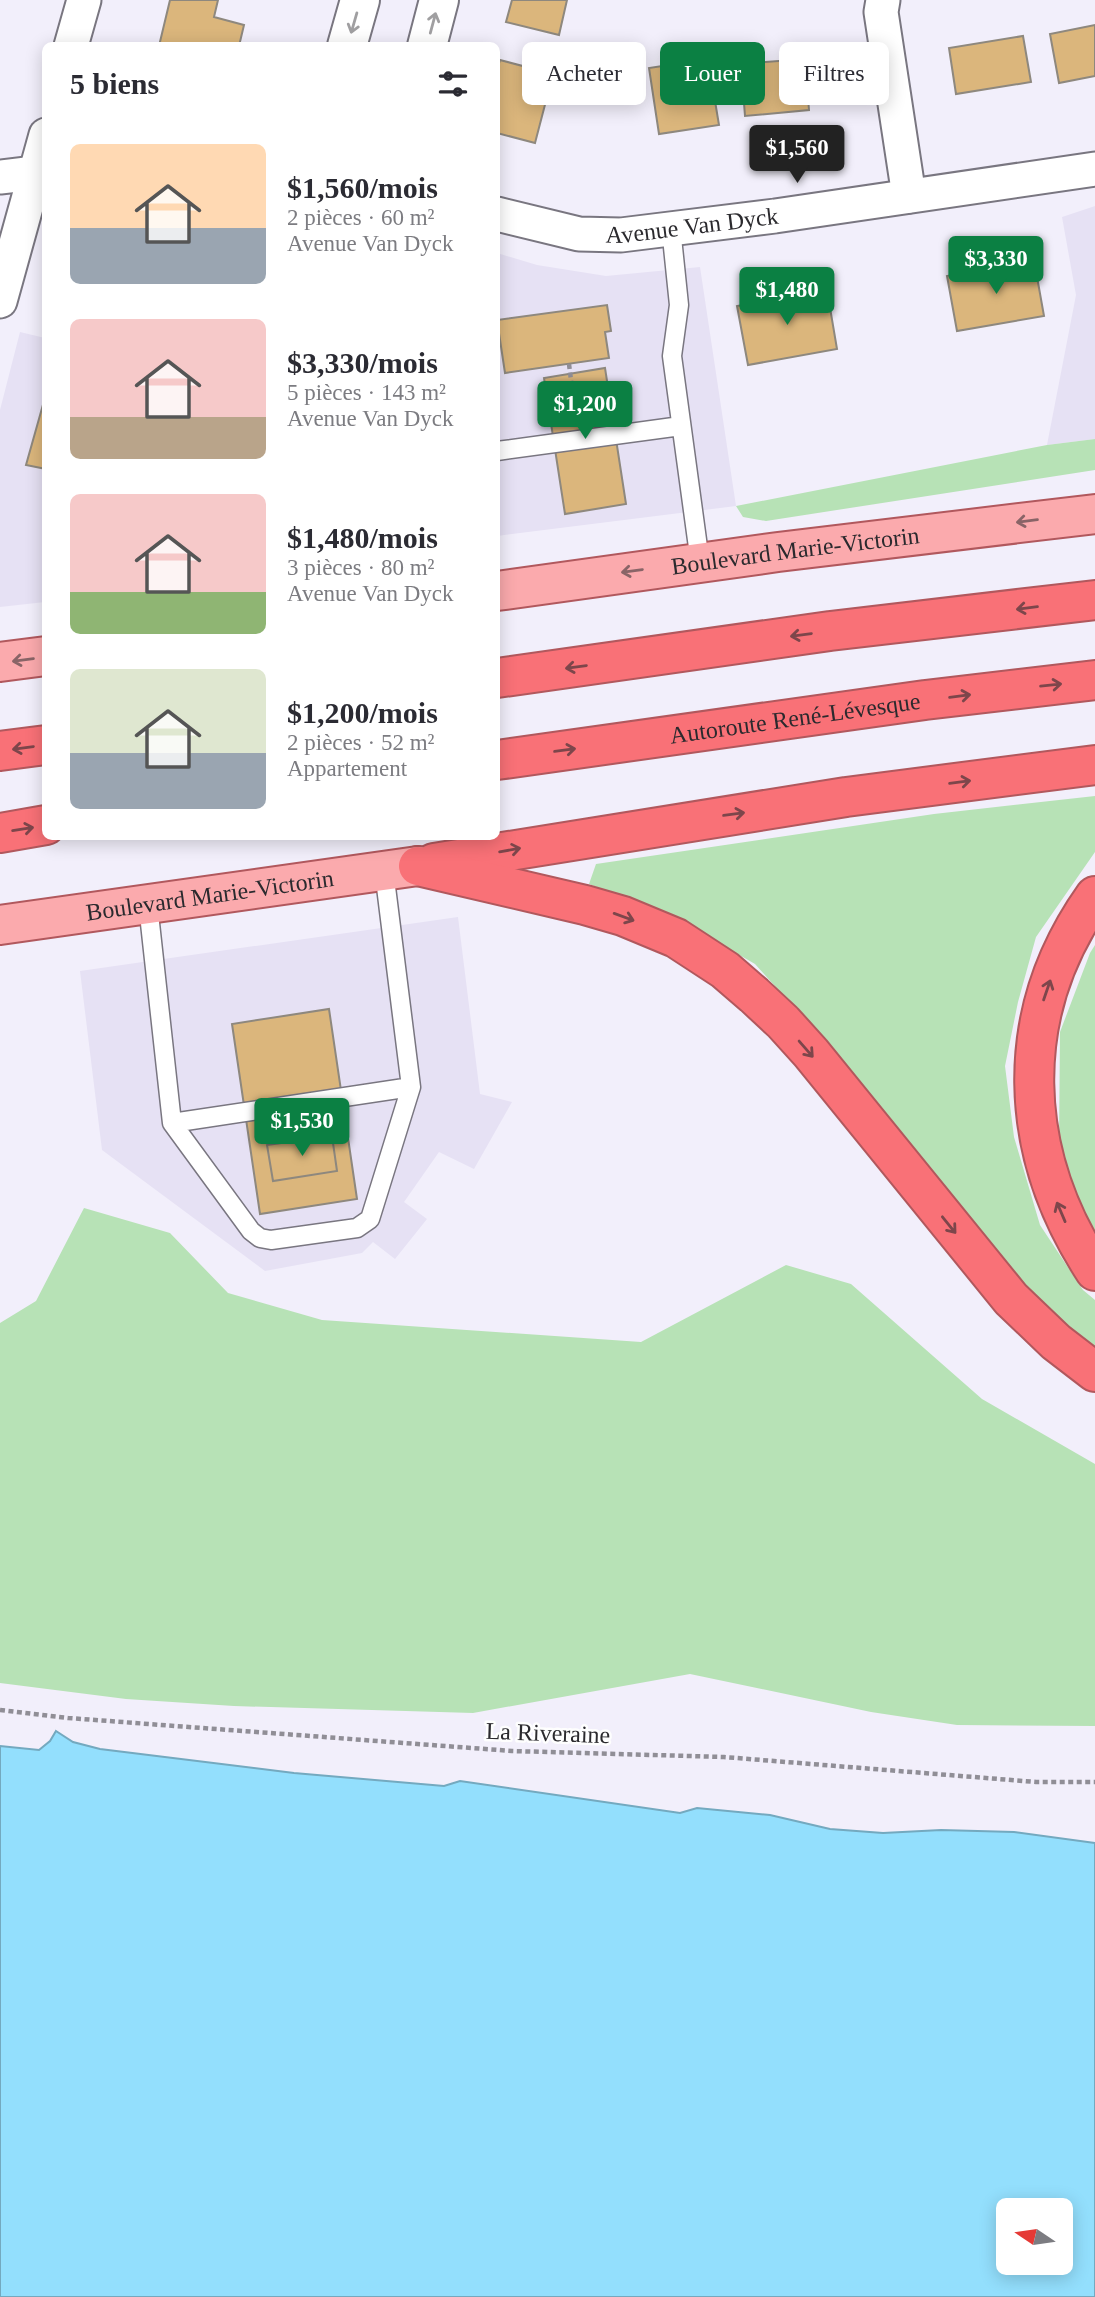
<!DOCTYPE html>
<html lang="fr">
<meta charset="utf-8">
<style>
:root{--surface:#fff;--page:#f7f7f7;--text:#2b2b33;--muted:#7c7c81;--accent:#0b8043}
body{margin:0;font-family:"Times New Roman",serif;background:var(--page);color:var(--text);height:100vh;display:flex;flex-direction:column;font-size:26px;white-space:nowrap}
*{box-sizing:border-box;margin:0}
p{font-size:23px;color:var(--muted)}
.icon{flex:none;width:38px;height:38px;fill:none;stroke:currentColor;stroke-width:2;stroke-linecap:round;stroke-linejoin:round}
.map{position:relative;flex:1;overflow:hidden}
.drawer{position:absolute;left:42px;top:42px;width:458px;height:798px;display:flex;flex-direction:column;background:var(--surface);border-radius:10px;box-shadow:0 4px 18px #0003}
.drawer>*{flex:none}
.top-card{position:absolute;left:522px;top:42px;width:467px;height:63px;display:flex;gap:14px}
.needle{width:46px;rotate:283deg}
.tools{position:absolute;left:996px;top:2198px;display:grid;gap:14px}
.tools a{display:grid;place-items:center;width:77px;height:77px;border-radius:10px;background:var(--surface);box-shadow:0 4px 18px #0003;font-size:35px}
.price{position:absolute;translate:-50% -60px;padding:0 16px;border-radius:7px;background:var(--accent);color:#fff;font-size:23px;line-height:46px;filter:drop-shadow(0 2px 4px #0008)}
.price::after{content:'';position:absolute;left:50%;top:42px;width:21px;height:16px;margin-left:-10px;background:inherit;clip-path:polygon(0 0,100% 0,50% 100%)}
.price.current{background:#222;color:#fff}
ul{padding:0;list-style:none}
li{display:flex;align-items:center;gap:21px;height:175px;padding:0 28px}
li span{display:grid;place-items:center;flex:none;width:196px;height:140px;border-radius:10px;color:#555}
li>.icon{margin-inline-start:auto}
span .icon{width:84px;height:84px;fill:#fffc;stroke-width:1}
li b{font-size:30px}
h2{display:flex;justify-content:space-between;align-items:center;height:84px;padding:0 28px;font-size:30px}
.pill{padding:0 24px;border-radius:10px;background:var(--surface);box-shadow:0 4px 18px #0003;font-size:24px;line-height:63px}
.pill.current{background:var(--accent);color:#fff}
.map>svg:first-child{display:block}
.built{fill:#e6e1f4}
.green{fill:#b7e2b6}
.water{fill:#93dffd;stroke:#74a9bf;stroke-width:2;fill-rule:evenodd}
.building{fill:#dbb67c;stroke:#8e887e;stroke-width:2}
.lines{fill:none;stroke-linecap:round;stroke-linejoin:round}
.lane-casing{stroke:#797680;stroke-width:21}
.street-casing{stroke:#797680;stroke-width:37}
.secondary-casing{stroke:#797680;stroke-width:42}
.primary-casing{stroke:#b1585d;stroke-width:42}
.highway-casing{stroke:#b1585d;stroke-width:42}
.path{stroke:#908e96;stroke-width:4.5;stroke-dasharray:5 3.5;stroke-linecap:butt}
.lane{stroke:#fff;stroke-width:18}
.street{stroke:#fff;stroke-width:33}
.secondary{stroke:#fff;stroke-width:38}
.primary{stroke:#fbaaad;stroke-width:38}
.highway{stroke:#f97177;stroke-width:38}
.oneway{stroke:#a09fa1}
.oneway2{stroke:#896467}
.oneway3{stroke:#7d464b}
.labels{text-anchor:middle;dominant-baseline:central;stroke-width:5;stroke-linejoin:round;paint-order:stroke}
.street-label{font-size:24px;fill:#2b2a2e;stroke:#fefefe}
</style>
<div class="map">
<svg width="1095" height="2297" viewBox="0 0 1095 2297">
<rect width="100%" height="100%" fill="#f2effb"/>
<!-- built -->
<path class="built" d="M1095,206V439L1047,445L1076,295L1062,217Z
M497,253L537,265L606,276L700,267L736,506L497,536Z
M20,332L45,338V602L0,607V410Z
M458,917L480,1094L512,1102L474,1169L439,1152L404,1202L427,1219L395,1259L373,1242L362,1253L265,1271L102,1150L80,971Z"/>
<!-- green -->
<path class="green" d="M1095,439V470L766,521L743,517L736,506L1047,445Z
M1095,796V852L1036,937L1018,1002L1005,1066L1014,1137L1040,1225L1083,1290L1095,1300V1348L1054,1321L819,1035L755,964L677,919L589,884L596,864L934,814Z
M1095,945V1236L1090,1230L1059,1144L1060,1032L1090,953Z
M84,1208L170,1233L228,1293L322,1320L641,1342L786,1265L851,1284L982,1399L1095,1464V1726L957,1725L871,1712L690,1674L473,1713L234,1706L126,1699L0,1683V1323L36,1301Z"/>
<!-- water -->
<path class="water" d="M56,1731L73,1742L100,1749L294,1773L444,1786L460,1781L680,1813L697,1808L770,1815L830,1829L883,1833L941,1830L1014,1832L1095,1843V2297H0V1746L39,1750L50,1741ZM1008,2210H1060V2263H1008Z"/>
<!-- building -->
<path class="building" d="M170,0H218L214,17L244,25L239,46H159Z
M512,0H567L559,35L506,22Z
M1095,25V76L1059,83L1050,34Z
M1023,36L1031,82L956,94L949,48Z
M708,59L719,125L659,134L649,68Z
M805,59L809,110L745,116L741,64Z
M500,60L553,74L535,143L497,133V70Z
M1034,260L1044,316L957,331L947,276Z
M827,290L837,349L748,365L737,306Z
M607,305L611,331L605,332L609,358L505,373L497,320Z
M605,368L626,504L565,514L544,378Z
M46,394V469L26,465Z
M329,1009L357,1199L260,1214L232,1024Z
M332,1136L337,1171L273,1181L267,1145Z"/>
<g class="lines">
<defs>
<path id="lane" d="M671,228L679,305L672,356L700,562
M497,451L681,426
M148,905L172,1123L411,1087L384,871
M172,1123L251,1231L260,1238L271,1240L357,1228L370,1219L411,1087"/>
<g id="street">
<path d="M883,0L881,12L909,196"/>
<path d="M71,46L84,0"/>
<path d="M0,177L35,173"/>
<path id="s1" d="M497,214L579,234L621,235L775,216L1095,169"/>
<path d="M0,301L46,135"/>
</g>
<path id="secondary" d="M347,46L360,0
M427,46L439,0"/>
<g id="primary">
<path id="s2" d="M497,591L778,552L1095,514"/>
<path d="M0,662L46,656"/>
<path id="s3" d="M0,925L418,866"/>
</g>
<g id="highway">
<path d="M497,678L830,631L1095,600"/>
<path d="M0,751L46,745"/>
<path id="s4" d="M497,760L925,700L1095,680"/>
<path d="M0,833L46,825"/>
<path d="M434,863L846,797L1095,765"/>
<path d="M418,866L585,905L623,916L676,938L725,970L754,995L783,1022L811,1053L1011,1299L1056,1342L1095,1372"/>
<path d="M1095,896C1011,1014 1017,1152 1095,1271"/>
</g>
</defs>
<!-- lane casing -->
<use href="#lane" class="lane-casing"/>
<!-- street casing -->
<use href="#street" class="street-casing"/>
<!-- secondary casing -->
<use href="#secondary" class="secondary-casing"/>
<!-- primary casing -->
<use href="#primary" class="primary-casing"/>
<!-- highway casing -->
<use href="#highway" class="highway-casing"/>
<!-- path -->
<path class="path" d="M569,364L575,412
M0,1710L68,1718L512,1751L724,1757L1036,1782H1095"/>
<!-- lane -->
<use href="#lane" class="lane"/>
<!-- street -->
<use href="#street" class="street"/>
<!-- secondary -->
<use href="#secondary" class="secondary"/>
<!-- primary -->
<use href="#primary" class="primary"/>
<!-- highway -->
<use href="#highway" class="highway"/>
</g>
<!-- one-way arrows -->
<defs><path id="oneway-shaft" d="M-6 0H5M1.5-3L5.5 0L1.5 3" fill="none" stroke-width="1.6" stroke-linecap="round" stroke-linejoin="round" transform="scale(1.75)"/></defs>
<g class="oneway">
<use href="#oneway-shaft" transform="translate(354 23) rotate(106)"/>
<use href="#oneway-shaft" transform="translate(433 23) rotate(-75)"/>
</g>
<g class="oneway2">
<use href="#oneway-shaft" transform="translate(1027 521) rotate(173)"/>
<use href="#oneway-shaft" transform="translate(632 571) rotate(172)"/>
<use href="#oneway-shaft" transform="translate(23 660) rotate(173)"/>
</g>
<g class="oneway3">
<use href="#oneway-shaft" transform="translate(1027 608) rotate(173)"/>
<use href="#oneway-shaft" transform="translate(801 635) rotate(172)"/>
<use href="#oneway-shaft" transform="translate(576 667) rotate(172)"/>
<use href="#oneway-shaft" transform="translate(1051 685) rotate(-6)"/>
<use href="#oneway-shaft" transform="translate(960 696) rotate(-7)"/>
<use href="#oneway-shaft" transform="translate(23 748) rotate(172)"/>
<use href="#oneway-shaft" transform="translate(565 750) rotate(-8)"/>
<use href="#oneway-shaft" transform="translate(960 782) rotate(-7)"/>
<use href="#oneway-shaft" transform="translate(734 814) rotate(-8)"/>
<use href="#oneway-shaft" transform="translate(23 829) rotate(-9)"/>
<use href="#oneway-shaft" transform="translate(510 850) rotate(-10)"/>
<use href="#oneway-shaft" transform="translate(624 917) rotate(20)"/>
<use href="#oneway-shaft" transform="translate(1047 990) rotate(-71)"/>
<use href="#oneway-shaft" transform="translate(806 1049) rotate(49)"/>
<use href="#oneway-shaft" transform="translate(1061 1212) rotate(-113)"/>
<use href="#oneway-shaft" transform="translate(949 1225) rotate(51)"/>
</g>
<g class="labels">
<!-- street labels -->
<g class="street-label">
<text stroke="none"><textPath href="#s1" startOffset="198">Avenue Van Dyck</textPath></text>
<text stroke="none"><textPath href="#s2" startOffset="301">Boulevard Marie-Victorin</textPath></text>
<text stroke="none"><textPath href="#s4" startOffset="301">Autoroute René-Lévesque</textPath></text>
<text stroke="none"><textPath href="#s3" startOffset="212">Boulevard Marie-Victorin</textPath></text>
<text transform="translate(548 1733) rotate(2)">La Riveraine</text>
</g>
</g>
</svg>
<div class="tools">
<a><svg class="needle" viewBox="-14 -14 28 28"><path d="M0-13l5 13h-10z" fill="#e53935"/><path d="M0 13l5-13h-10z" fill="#7c7c81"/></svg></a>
</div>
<b class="price current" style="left:797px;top:185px">$1,560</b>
<b class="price" style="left:996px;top:296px">$3,330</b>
<b class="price" style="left:787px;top:327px">$1,480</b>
<b class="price" style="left:585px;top:441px">$1,200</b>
<b class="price" style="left:302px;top:1158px">$1,530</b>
<div class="top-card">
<a class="pill">Acheter</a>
<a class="pill current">Louer</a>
<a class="pill">Filtres</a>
</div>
<section class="drawer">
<h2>5 biens<svg class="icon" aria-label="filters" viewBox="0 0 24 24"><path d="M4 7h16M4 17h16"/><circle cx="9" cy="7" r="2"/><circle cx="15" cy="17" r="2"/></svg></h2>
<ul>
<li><span style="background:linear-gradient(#ffd9b3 60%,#9aa5b1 0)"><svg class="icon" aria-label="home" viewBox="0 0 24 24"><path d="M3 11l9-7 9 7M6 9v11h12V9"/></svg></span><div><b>$1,560/mois</b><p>2 pièces · 60 m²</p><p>Avenue Van Dyck</p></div></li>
<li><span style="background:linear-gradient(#f6c9c9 70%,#b9a48a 0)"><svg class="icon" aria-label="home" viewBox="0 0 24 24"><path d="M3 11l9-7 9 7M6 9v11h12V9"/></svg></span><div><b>$3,330/mois</b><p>5 pièces · 143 m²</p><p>Avenue Van Dyck</p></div></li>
<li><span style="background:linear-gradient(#f6c9c9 70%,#8fb573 0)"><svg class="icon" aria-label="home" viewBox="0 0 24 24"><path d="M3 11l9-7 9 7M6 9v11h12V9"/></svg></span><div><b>$1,480/mois</b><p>3 pièces · 80 m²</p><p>Avenue Van Dyck</p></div></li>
<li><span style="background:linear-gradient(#dfe7d0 60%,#9aa5b1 0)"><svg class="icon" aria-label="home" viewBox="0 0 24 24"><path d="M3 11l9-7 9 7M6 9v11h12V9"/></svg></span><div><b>$1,200/mois</b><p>2 pièces · 52 m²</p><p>Appartement</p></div></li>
</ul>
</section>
</div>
